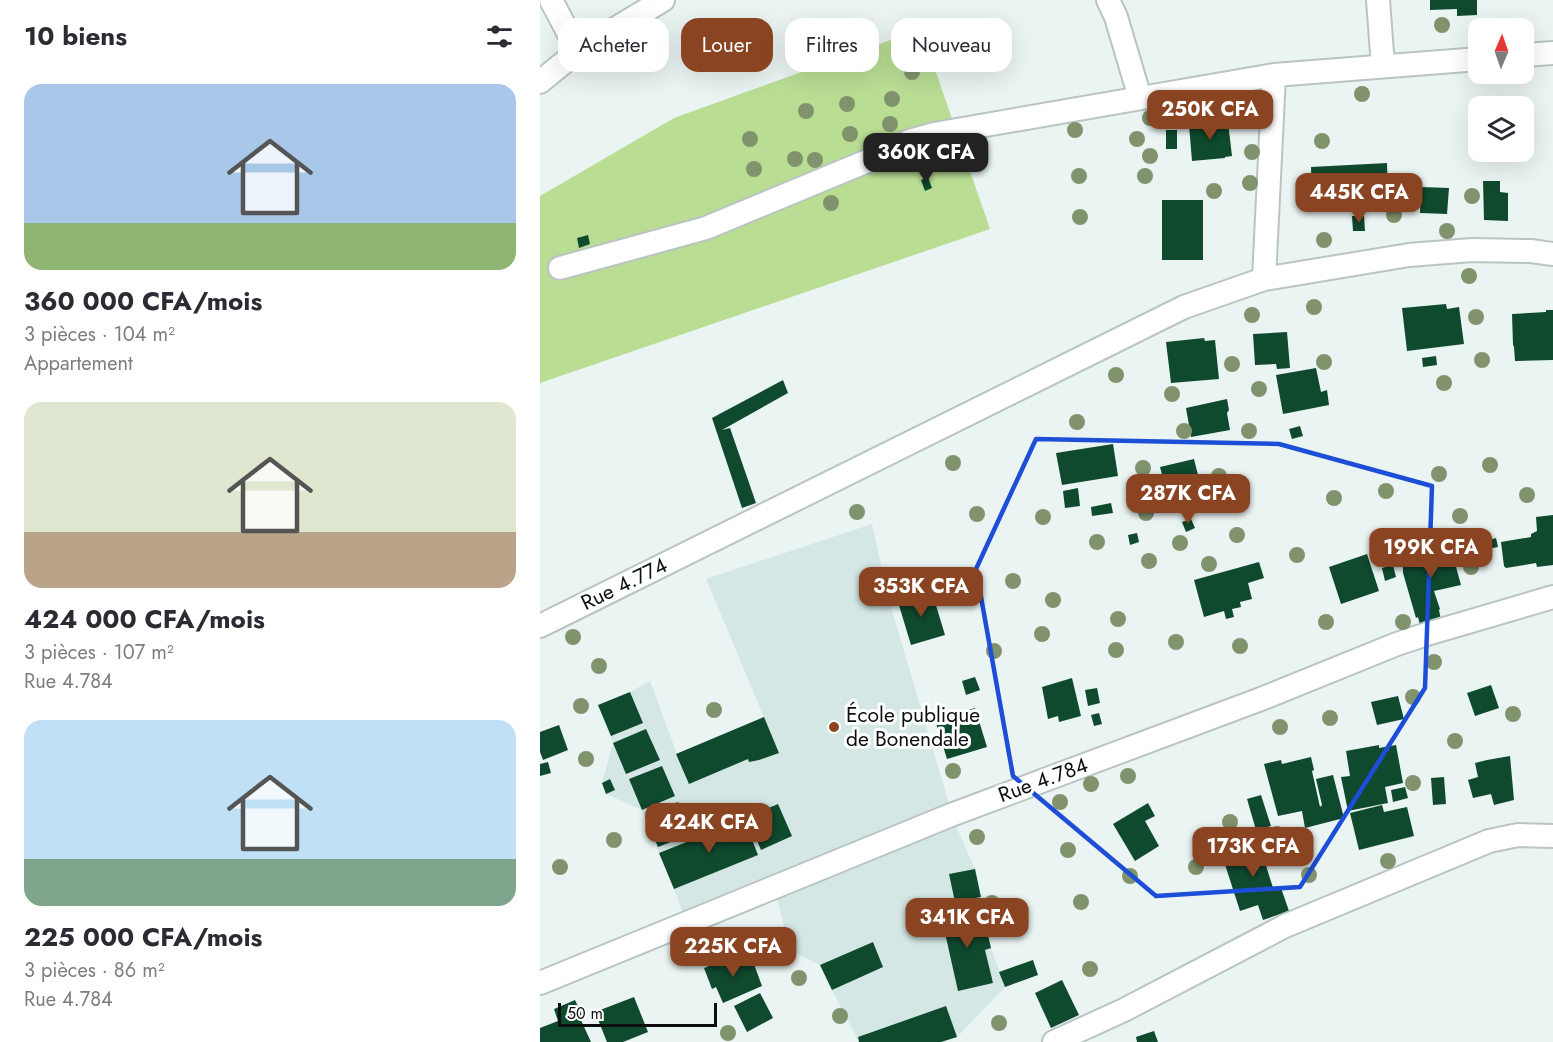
<!DOCTYPE html>
<html lang="fr">
<meta charset="utf-8">
<style>
:root{--surface:#fff;--page:#f7f7f7;--text:#2b2b33;--muted:#7c7c81;--accent:#8b4421}
body{margin:0;font-family:Jost,sans-serif;background:var(--page);color:var(--text);height:100vh;display:flex;flex-direction:column;font-size:22px;white-space:nowrap}
*{box-sizing:border-box;margin:0}
p{font-size:20px;color:var(--muted)}
.icon{flex:none;width:33px;height:33px;fill:none;stroke:currentColor;stroke-width:2;stroke-linecap:round;stroke-linejoin:round}
.map{position:relative;flex:1;overflow:hidden}
.details{display:flex;flex-direction:column;background:var(--surface);width:540px}
.details>*{flex:none}
.banner{position:absolute;left:18px;top:18px;width:570px;height:54px;display:flex;gap:12px}
.needle{width:39px;rotate:2deg}
.controls{position:absolute;left:928px;top:18px;display:grid;gap:12px}
.controls a{display:grid;place-items:center;width:66px;height:66px;border-radius:12px;background:var(--surface);box-shadow:0 6px 24px #0002;font-size:30px}
.scale{position:absolute;left:18px;bottom:15px;width:159px;box-sizing:border-box;padding-left:6px;border:3px solid #0c0f0e;border-top:0;font-size:16px;line-height:21px;white-space:nowrap;color:#0c0f0e;-webkit-text-stroke:4px #fdffff;paint-order:stroke}
.price{position:absolute;translate:-50% -51px;padding:0 14px;border-radius:12px;background:var(--accent);color:#fff;font-size:20px;line-height:39px;filter:drop-shadow(0 2px 3px #0008)}
.price::after{content:'';position:absolute;left:50%;top:36px;width:18px;height:14px;margin-left:-9px;background:inherit;clip-path:polygon(0 0,100% 0,50% 100%)}
.price.on{background:#222;color:#fff}
ul{padding:0;list-style:none}
li{display:grid;align-content:center;gap:12px;height:318px;padding:0 24px}
li span{display:grid;place-items:center;height:186px;border-radius:18px;color:#555}
li>.icon{margin-inline-start:auto}
span .icon{width:108px;height:108px;fill:#fffc;stroke-width:1}
li b{font-size:26px}
h2{display:flex;justify-content:space-between;align-items:center;height:72px;padding:0 24px;font-size:26px}
.tag{padding:0 21px;border-radius:18px;background:var(--surface);box-shadow:0 6px 24px #0002;font-size:21px;line-height:54px}
.tag.on{background:var(--accent);color:#fff}
main{display:flex;flex:1;min-height:0}
.map>svg:first-child{display:block}
.built{fill:#d4e7e5}
.green{fill:#b8dd93}
.building{fill:#0f4a2f}
.lines{fill:none;stroke-linecap:round;stroke-linejoin:round}
.minor-casing{stroke:#bac4c2;stroke-width:26}
.minor{stroke:#fff;stroke-width:22}
.tree{fill:#80936d}
.marked{fill:none;stroke:#1d4ed8;stroke-width:4.5;stroke-linejoin:round}
.poi-dot{fill:#8b4421;stroke:#fdffff;stroke-width:2}
.labels{text-anchor:middle;dominant-baseline:central;stroke-width:6;stroke-linejoin:round;paint-order:stroke}
.street-label{font-size:21px;fill:#0c0f0e;stroke:#fdffff}
.poi-label{font-size:21px;fill:#0c0f0e;stroke:#fdffff;text-anchor:start}
</style>
<main>
<section class="details">
<h2>10 biens<svg class="icon" aria-label="filters" viewBox="0 0 24 24"><path d="M4 7h16M4 17h16"/><circle cx="9" cy="7" r="2"/><circle cx="15" cy="17" r="2"/></svg></h2>
<ul>
<li><span style="background:linear-gradient(#a9c7e8 75%,#8fb573 0)"><svg class="icon" aria-label="home" viewBox="0 0 24 24"><path d="M3 11l9-7 9 7M6 9v11h12V9"/></svg></span><div><b>360 000 CFA/mois</b><p>3 pièces · 104 m²</p><p>Appartement</p></div></li>
<li><span style="background:linear-gradient(#dfe7d0 70%,#b9a48a 0)"><svg class="icon" aria-label="home" viewBox="0 0 24 24"><path d="M3 11l9-7 9 7M6 9v11h12V9"/></svg></span><div><b>424 000 CFA/mois</b><p>3 pièces · 107 m²</p><p>Rue 4.784</p></div></li>
<li><span style="background:linear-gradient(#bfe0f5 75%,#7fa58c 0)"><svg class="icon" aria-label="home" viewBox="0 0 24 24"><path d="M3 11l9-7 9 7M6 9v11h12V9"/></svg></span><div><b>225 000 CFA/mois</b><p>3 pièces · 86 m²</p><p>Rue 4.784</p></div></li>
</ul>
</section>
<div class="map">
<svg width="1013" height="1042" viewBox="0 0 1013 1042">
<rect width="100%" height="100%" fill="#eaf4f2"/>
<!-- built -->
<path class="built" d="M332,524L348,597L407,797L411,815L435,869L451,948L465,987L417,1037L401,1042H319L292,990L280,965L250,950L234,887L147,922L102,810L66,794L62,783L73,743L58,705L90,692L110,681L137,754L224,717L166,579Z"/>
<!-- green -->
<path class="green" d="M381,29L450,229L0,383V196L134,118Z"/>
<!-- building -->
<path class="building" d="M890,0H937V15L917,16V9L890,10Z
M682,121L688,122L692,156L685,157V158L652,161L649,125Z
M626,130H637V149H626Z
M847,163L848,196H825L824,200L772,204L771,167Z
M388,177L392,188L385,191L381,180Z
M943,181H960V192L968,193V221L944,220Z
M881,187L909,188L907,214L880,213Z
M622,200H663V260H622Z
M812,216H824L825,231H813Z
M48,235L50,244L39,248L37,238Z
M906,304L907,309L919,307L924,344L867,351L862,308Z
M1006,310H1013V360L975,361L974,347L973,345L972,314L1006,312Z
M747,332L750,368L737,369L736,364L715,365L713,334Z
M664,338L665,341L675,340L679,379L631,383L626,342Z
M896,356L897,365L883,367L882,358Z
M776,368L781,392L787,390L789,405L743,414L736,375Z
M243,380L248,393L182,430L190,428L216,503L202,508L172,418Z
M687,399L689,410L687,413L690,430L651,437L646,408Z
M760,426L763,436L752,439L749,429Z
M573,444L578,476L522,485L516,453Z
M654,459L664,499L631,508L620,467Z
M538,488L540,506L525,508L523,491Z
M571,503L573,513L552,516L551,507Z
M1013,515V565L997,567L996,563L966,568L964,566L961,542L991,537V534L997,531L996,517Z
M651,519L655,528L646,532L642,522Z
M597,533L599,542L590,545L588,535Z
M908,538L921,585L894,591L900,609L899,610L901,620L880,625L878,617L876,618L863,573V566L881,560L878,547Z
M956,538L958,547L947,549L946,541Z
M827,554L839,591L801,604L789,567Z
M719,562L724,578L708,583L712,599L700,602L701,607L692,609L694,617L686,619L684,611L664,617L654,580Z
M853,565L856,577L845,581L842,568Z
M392,592L405,635L371,645L358,602Z
M435,677L440,690L426,695L422,681Z
M532,678L541,716L519,722L518,716L508,719L502,687Z
M951,685L959,708L935,716L927,693Z
M557,688L560,703L548,706L545,690Z
M90,692L103,723L71,736L58,705Z
M858,696L864,719L837,725L831,702Z
M435,708L447,747L407,759L395,720Z
M559,713L562,724L554,726L551,715Z
M224,717L239,753L219,760L209,762L208,759L149,784L136,754Z
M19,725L28,750L3,760L0,752V732Z
M106,729L120,760L86,774L73,743Z
M839,745V748L856,745L863,783L845,787L848,803L808,811L801,777L810,776L806,751Z
M970,756L974,800L954,805L951,794L933,798L928,780L938,777L935,763L947,760Z
M771,757L774,770L772,771L780,807L782,805L776,779L793,775L804,818L802,820L800,819L765,828L762,811L738,816L724,764L741,760L742,764Z
M8,762L11,773L0,776V764Z
M122,766L135,796L102,810L89,779Z
M904,777L906,804L893,805L891,778Z
M70,779L75,790L66,794L62,783Z
M865,787L868,798L853,802L851,790Z
M721,795L731,826L716,830L707,799Z
M138,802L151,834L118,847L105,816Z
M608,803L615,816L605,821L619,846L595,861L573,824Z
M238,804L252,836L221,850L207,817Z
M842,805L844,812L867,807L874,836L819,850L810,813Z
M204,819L218,855L134,889L119,853Z
M724,835L730,851L722,853L734,891L741,888L749,911L723,920L718,905L700,911L680,849Z
M435,869L441,897L415,902L409,874Z
M436,907L443,937L448,935L451,948L445,950L453,983L418,991L401,915Z
M333,942L343,967L292,990L280,965Z
M211,956L222,986L183,1003L176,987L172,989L164,968L185,960L188,966Z
M493,960L498,975L465,987L459,972Z
M522,980L539,1015L511,1028L495,993Z
M220,993L233,1018L207,1032L194,1006Z
M94,997L108,1032L83,1042H67L55,1012Z
M35,1000L43,1017L40,1018L51,1042H0V1028L18,1021L14,1009Z
M406,1006L417,1037L401,1042H319L318,1037Z
M614,1031L618,1042H597L596,1037Z"/>
<g class="lines">
<defs>
<path id="minor" d="M11,0L38,51
M568,0L576,17L600,98
M838,0L843,66
M984,55L1013,53
M0,82L38,51L123,0
M20,268L166,228L342,155L369,141L394,134L734,75L939,59
M724,279L734,75
M0,626L644,307L724,279L869,255L932,250L991,251L1013,254
M0,983L411,815L721,699L857,644L887,634L1013,597
M514,1042L584,1010L745,926L949,841L978,835L1013,836"/>
</defs>
<!-- minor casing -->
<use href="#minor" class="minor-casing"/>
<!-- minor -->
<use href="#minor" class="minor"/>
</g>
<!-- trees -->
<g class="tree">
<circle cx="902" cy="25" r="8"/>
<circle cx="313" cy="57" r="8"/>
<circle cx="372" cy="72" r="8"/>
<circle cx="822" cy="94" r="8"/>
<circle cx="352" cy="99" r="8"/>
<circle cx="671" cy="101" r="8"/>
<circle cx="307" cy="104" r="8"/>
<circle cx="266" cy="111" r="8"/>
<circle cx="695" cy="114" r="8"/>
<circle cx="637" cy="115" r="8"/>
<circle cx="610" cy="118" r="8"/>
<circle cx="350" cy="124" r="8"/>
<circle cx="535" cy="130" r="8"/>
<circle cx="310" cy="134" r="8"/>
<circle cx="210" cy="139" r="8"/>
<circle cx="597" cy="139" r="8"/>
<circle cx="782" cy="141" r="8"/>
<circle cx="712" cy="152" r="8"/>
<circle cx="610" cy="156" r="8"/>
<circle cx="255" cy="159" r="8"/>
<circle cx="275" cy="160" r="8"/>
<circle cx="356" cy="163" r="8"/>
<circle cx="214" cy="169" r="8"/>
<circle cx="539" cy="176" r="8"/>
<circle cx="605" cy="176" r="8"/>
<circle cx="710" cy="183" r="8"/>
<circle cx="863" cy="186" r="8"/>
<circle cx="674" cy="191" r="8"/>
<circle cx="932" cy="196" r="8"/>
<circle cx="291" cy="203" r="8"/>
<circle cx="854" cy="215" r="8"/>
<circle cx="540" cy="217" r="8"/>
<circle cx="907" cy="231" r="8"/>
<circle cx="784" cy="240" r="8"/>
<circle cx="929" cy="276" r="8"/>
<circle cx="774" cy="307" r="8"/>
<circle cx="712" cy="315" r="8"/>
<circle cx="936" cy="317" r="8"/>
<circle cx="942" cy="360" r="8"/>
<circle cx="784" cy="362" r="8"/>
<circle cx="692" cy="364" r="8"/>
<circle cx="576" cy="375" r="8"/>
<circle cx="904" cy="383" r="8"/>
<circle cx="719" cy="389" r="8"/>
<circle cx="632" cy="394" r="8"/>
<circle cx="537" cy="422" r="8"/>
<circle cx="644" cy="431" r="8"/>
<circle cx="709" cy="431" r="8"/>
<circle cx="413" cy="463" r="8"/>
<circle cx="950" cy="465" r="8"/>
<circle cx="603" cy="468" r="8"/>
<circle cx="899" cy="474" r="8"/>
<circle cx="679" cy="476" r="8"/>
<circle cx="846" cy="491" r="8"/>
<circle cx="987" cy="495" r="8"/>
<circle cx="794" cy="498" r="8"/>
<circle cx="317" cy="512" r="8"/>
<circle cx="606" cy="513" r="8"/>
<circle cx="437" cy="514" r="8"/>
<circle cx="920" cy="516" r="8"/>
<circle cx="503" cy="517" r="8"/>
<circle cx="697" cy="535" r="8"/>
<circle cx="557" cy="542" r="8"/>
<circle cx="640" cy="543" r="8"/>
<circle cx="848" cy="553" r="8"/>
<circle cx="757" cy="555" r="8"/>
<circle cx="609" cy="561" r="8"/>
<circle cx="669" cy="564" r="8"/>
<circle cx="931" cy="567" r="8"/>
<circle cx="473" cy="581" r="8"/>
<circle cx="513" cy="600" r="8"/>
<circle cx="578" cy="619" r="8"/>
<circle cx="786" cy="622" r="8"/>
<circle cx="863" cy="622" r="8"/>
<circle cx="502" cy="634" r="8"/>
<circle cx="33" cy="637" r="8"/>
<circle cx="636" cy="642" r="8"/>
<circle cx="700" cy="646" r="8"/>
<circle cx="576" cy="650" r="8"/>
<circle cx="454" cy="651" r="8"/>
<circle cx="894" cy="662" r="8"/>
<circle cx="59" cy="666" r="8"/>
<circle cx="873" cy="697" r="8"/>
<circle cx="41" cy="706" r="8"/>
<circle cx="174" cy="710" r="8"/>
<circle cx="973" cy="714" r="8"/>
<circle cx="790" cy="718" r="8"/>
<circle cx="740" cy="727" r="8"/>
<circle cx="915" cy="741" r="8"/>
<circle cx="46" cy="759" r="8"/>
<circle cx="413" cy="771" r="8"/>
<circle cx="588" cy="776" r="8"/>
<circle cx="873" cy="783" r="8"/>
<circle cx="551" cy="784" r="8"/>
<circle cx="520" cy="802" r="8"/>
<circle cx="690" cy="822" r="8"/>
<circle cx="737" cy="834" r="8"/>
<circle cx="437" cy="837" r="8"/>
<circle cx="74" cy="840" r="8"/>
<circle cx="528" cy="850" r="8"/>
<circle cx="848" cy="861" r="8"/>
<circle cx="20" cy="867" r="8"/>
<circle cx="656" cy="867" r="8"/>
<circle cx="769" cy="875" r="8"/>
<circle cx="590" cy="876" r="8"/>
<circle cx="541" cy="902" r="8"/>
<circle cx="452" cy="903" r="8"/>
<circle cx="550" cy="969" r="8"/>
<circle cx="259" cy="978" r="8"/>
<circle cx="300" cy="1016" r="8"/>
<circle cx="459" cy="1023" r="8"/>
<circle cx="188" cy="1033" r="8"/>
</g>
<!-- marked area -->
<path class="marked" d="M496,439L739,444L892,486L885,688L760,887L616,896L473,776L436,569Z"/>
<!-- markers -->
<circle class="poi-dot" cx="294" cy="727" r="6"/>
<g class="labels">
<!-- street labels -->
<g class="street-label">
<text transform="translate(84 584) rotate(-26)">Rue 4.774</text>
<text transform="translate(503 780) rotate(-20)">Rue 4.784</text>
</g>
<!-- poi labels -->
<g class="poi-label">
<text x="306" y="715">École publique<tspan x="306" dy="24">de Bonendale</tspan></text>
</g>
</g>
</svg>
<div class="controls">
<a><svg class="needle" viewBox="-14 -14 28 28"><path d="M0-13l5 13h-10z" fill="#e53935"/><path d="M0 13l5-13h-10z" fill="#7c7c81"/></svg></a>
<a><svg class="icon" aria-label="layers" viewBox="0 0 24 24"><path d="M12 4l9 5-9 5-9-5zM3 14l9 5 9-5"/></svg></a>
</div>
<div class="scale">50 m</div>
<b class="price" style="left:670px;top:141px">250K CFA</b>
<b class="price on" style="left:386px;top:184px">360K CFA</b>
<b class="price" style="left:819px;top:224px">445K CFA</b>
<b class="price" style="left:648px;top:525px">287K CFA</b>
<b class="price" style="left:891px;top:579px">199K CFA</b>
<b class="price" style="left:381px;top:618px">353K CFA</b>
<b class="price" style="left:169px;top:854px">424K CFA</b>
<b class="price" style="left:713px;top:878px">173K CFA</b>
<b class="price" style="left:427px;top:949px">341K CFA</b>
<b class="price" style="left:193px;top:978px">225K CFA</b>
<div class="banner">
<a class="tag">Acheter</a>
<a class="tag on">Louer</a>
<a class="tag">Filtres</a>
<a class="tag">Nouveau</a>
</div>
</div>
</main>
